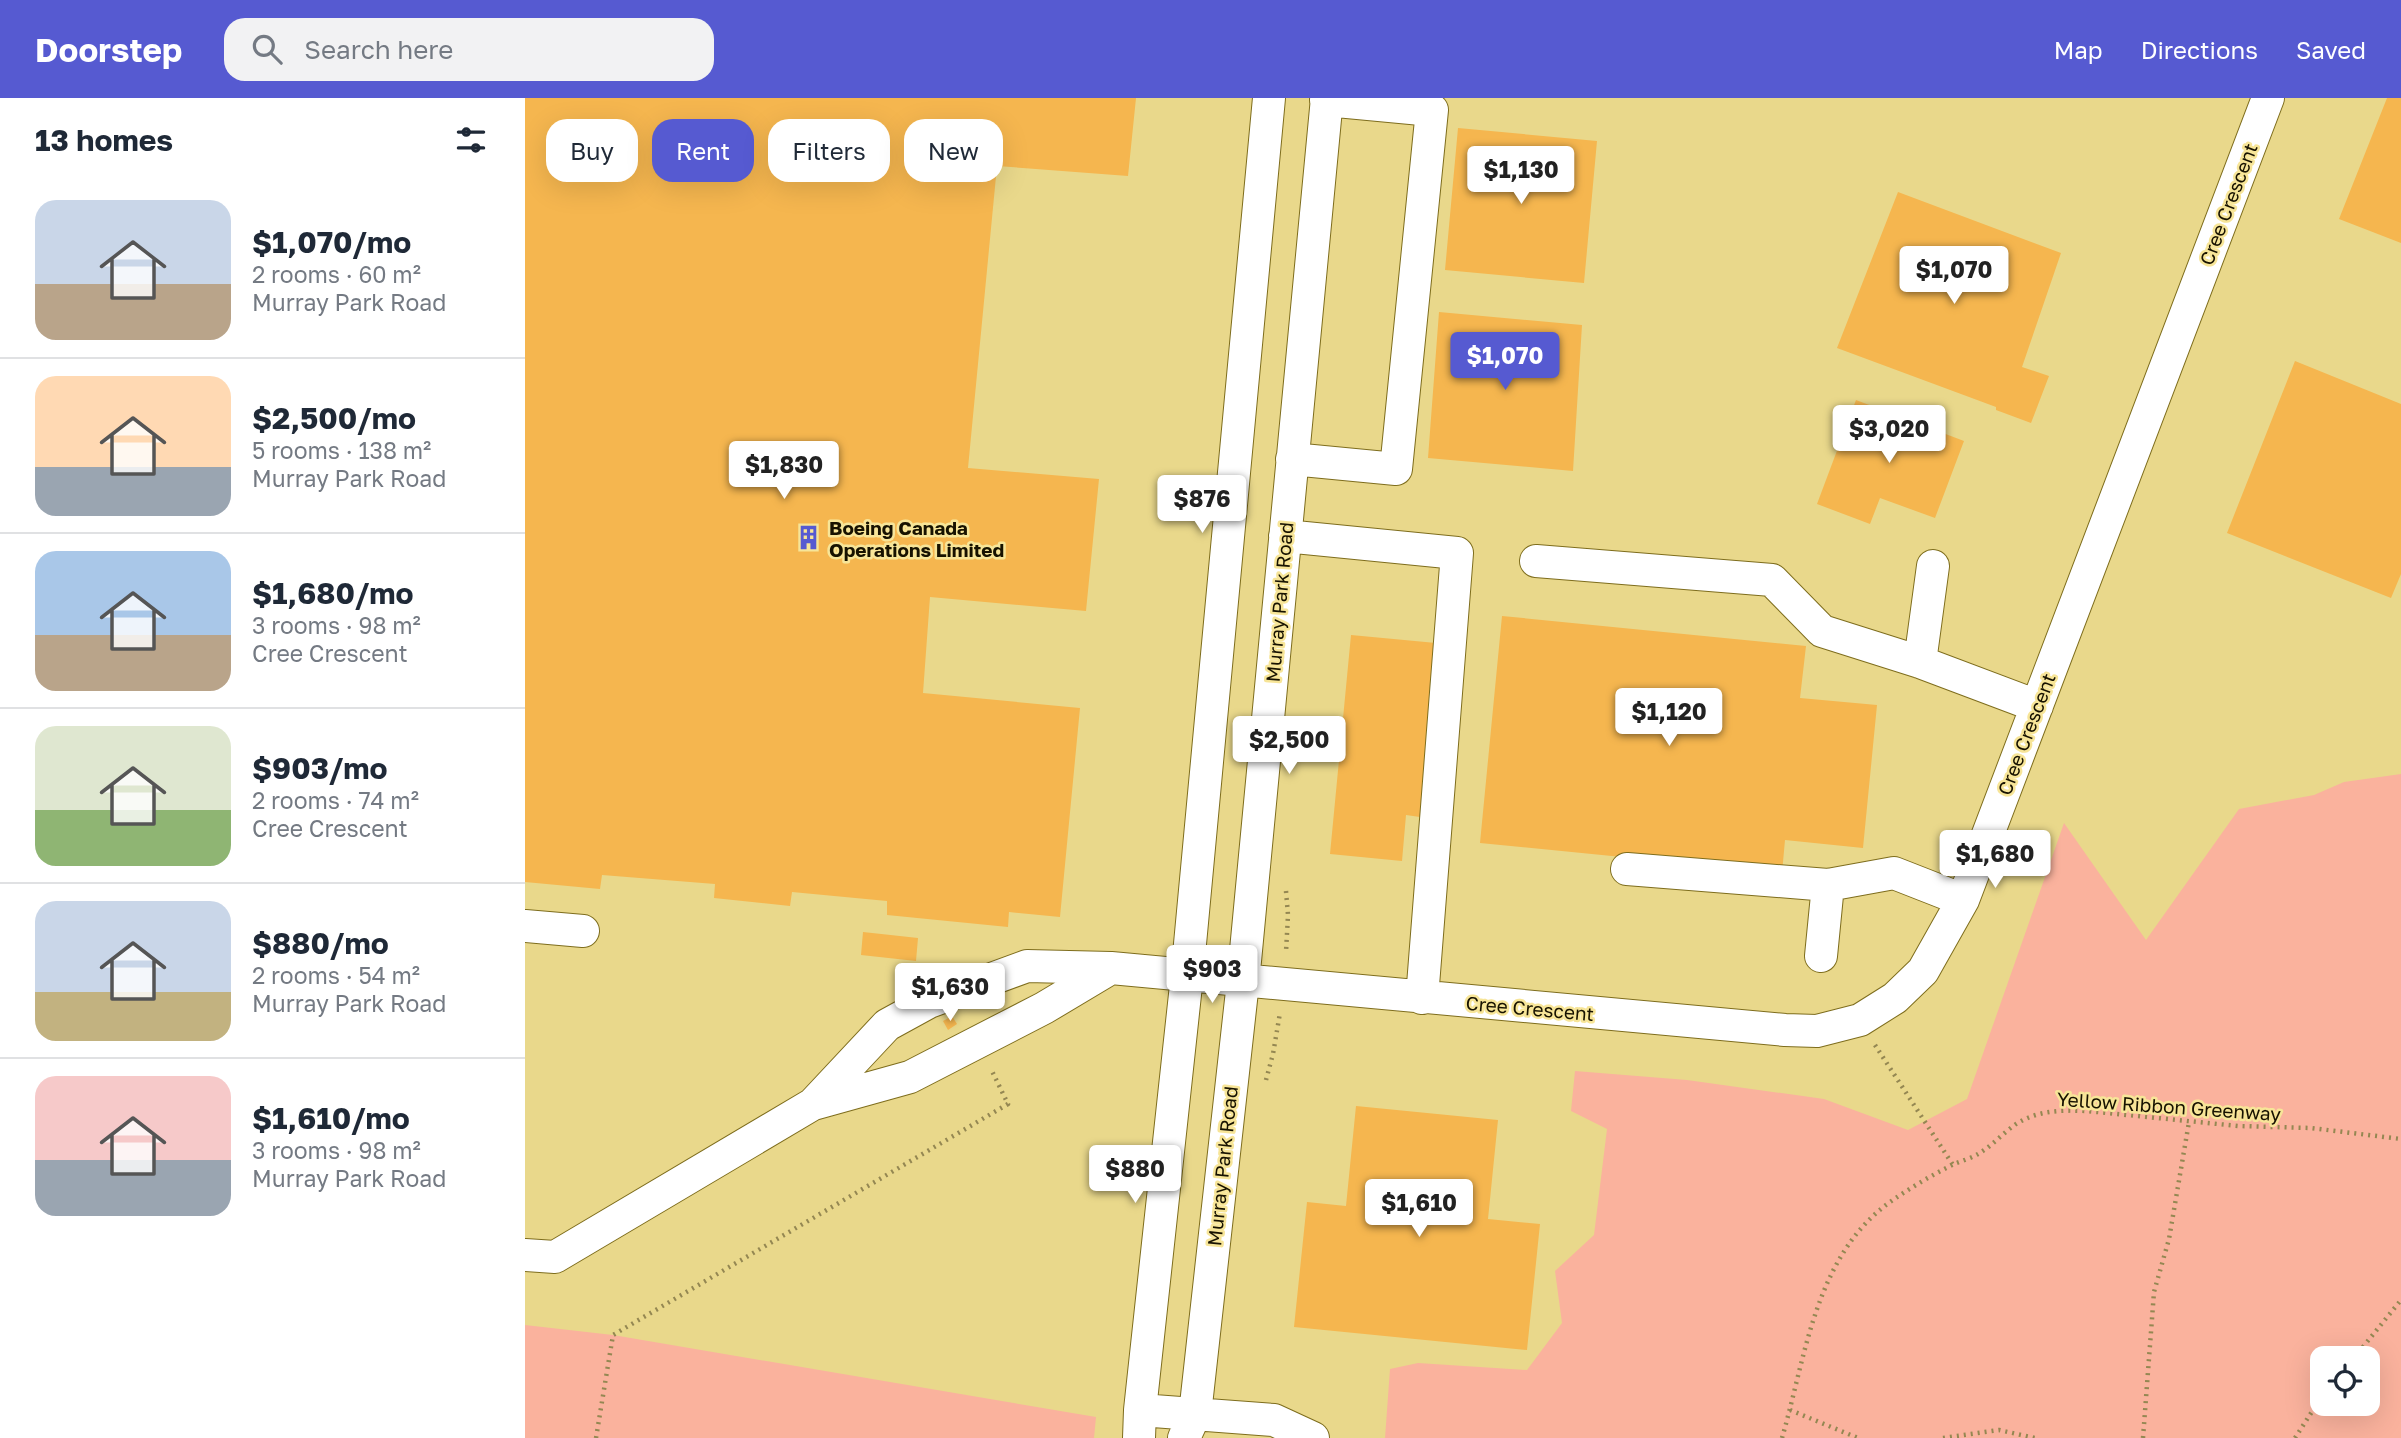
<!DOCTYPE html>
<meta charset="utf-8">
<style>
:root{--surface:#fff;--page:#f2f2f3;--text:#1f2937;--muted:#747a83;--line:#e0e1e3;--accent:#565ad1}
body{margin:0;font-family:"Golos Text",sans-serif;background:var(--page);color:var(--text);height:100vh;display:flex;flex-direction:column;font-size:26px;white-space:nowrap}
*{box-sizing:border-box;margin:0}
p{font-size:23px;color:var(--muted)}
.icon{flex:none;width:38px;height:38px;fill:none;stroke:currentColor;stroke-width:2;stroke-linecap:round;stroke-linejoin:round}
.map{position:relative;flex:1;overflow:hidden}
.details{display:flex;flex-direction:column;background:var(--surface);width:525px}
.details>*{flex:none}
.guide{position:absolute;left:21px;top:21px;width:665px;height:63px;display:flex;gap:14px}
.fabs{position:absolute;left:1785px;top:1248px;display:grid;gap:14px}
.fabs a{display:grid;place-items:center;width:70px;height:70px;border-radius:14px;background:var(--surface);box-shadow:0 7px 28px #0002;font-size:35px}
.price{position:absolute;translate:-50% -60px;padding:0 16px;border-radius:7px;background:#fff;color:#222;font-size:23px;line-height:46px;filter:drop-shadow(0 2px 4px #0008)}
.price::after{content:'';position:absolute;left:50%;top:42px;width:21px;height:16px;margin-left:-10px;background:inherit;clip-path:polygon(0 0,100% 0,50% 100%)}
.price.selected{background:var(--accent);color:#fff}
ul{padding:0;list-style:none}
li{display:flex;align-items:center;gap:21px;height:175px;padding:0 35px}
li+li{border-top:2px solid var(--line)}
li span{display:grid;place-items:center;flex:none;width:196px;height:140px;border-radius:21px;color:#555}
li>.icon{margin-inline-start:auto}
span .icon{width:84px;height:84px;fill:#fffc;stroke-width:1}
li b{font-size:30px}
h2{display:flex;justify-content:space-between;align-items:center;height:84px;padding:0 35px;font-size:30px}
.pill{padding:0 24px;border-radius:21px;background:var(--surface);box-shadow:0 7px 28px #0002;font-size:24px;line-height:63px}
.pill.selected{background:var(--accent);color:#fff}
header{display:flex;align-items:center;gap:42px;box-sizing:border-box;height:98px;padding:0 35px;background:var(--accent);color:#fff}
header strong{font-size:33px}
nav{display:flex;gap:38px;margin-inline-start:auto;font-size:24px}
.search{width:490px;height:63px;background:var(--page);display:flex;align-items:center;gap:18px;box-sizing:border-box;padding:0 24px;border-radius:21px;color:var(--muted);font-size:26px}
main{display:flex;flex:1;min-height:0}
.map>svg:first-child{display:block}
.green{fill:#fab29d;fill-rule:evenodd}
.building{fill:#f5b64f}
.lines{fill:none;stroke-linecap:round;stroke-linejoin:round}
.minor-casing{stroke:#7e6d1d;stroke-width:34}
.path{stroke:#948752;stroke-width:4.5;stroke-dasharray:2 5;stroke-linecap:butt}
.minor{stroke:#fff;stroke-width:32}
.labels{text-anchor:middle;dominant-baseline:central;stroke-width:5;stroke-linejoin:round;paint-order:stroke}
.street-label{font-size:19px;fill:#171200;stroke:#f7e598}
.poi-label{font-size:19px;font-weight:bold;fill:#171200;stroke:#f7e598;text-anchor:start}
</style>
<header>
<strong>Doorstep</strong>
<div class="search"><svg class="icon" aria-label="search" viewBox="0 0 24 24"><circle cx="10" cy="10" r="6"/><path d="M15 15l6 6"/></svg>Search here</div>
<nav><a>Map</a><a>Directions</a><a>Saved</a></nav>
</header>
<main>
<section class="details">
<h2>13 homes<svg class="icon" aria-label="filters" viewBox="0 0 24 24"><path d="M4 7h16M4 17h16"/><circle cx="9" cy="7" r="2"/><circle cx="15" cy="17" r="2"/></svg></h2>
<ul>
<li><span style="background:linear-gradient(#c9d6e8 60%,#b9a48a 0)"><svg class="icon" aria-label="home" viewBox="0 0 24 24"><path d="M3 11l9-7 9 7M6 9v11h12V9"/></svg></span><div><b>$1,070/mo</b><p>2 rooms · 60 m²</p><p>Murray Park Road</p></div></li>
<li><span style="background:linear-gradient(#ffd9b3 65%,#9aa5b1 0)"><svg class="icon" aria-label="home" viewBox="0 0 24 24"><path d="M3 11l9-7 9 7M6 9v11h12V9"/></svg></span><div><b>$2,500/mo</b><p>5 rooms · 138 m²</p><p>Murray Park Road</p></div></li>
<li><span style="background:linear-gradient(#a9c7e8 60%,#b9a48a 0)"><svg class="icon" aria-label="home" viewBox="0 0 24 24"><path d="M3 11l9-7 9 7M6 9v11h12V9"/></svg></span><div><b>$1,680/mo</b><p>3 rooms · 98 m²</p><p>Cree Crescent</p></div></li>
<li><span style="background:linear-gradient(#dfe7d0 60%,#8fb573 0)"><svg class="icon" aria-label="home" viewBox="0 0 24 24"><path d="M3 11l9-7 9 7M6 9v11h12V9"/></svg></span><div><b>$903/mo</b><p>2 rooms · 74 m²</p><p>Cree Crescent</p></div></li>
<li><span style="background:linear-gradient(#c9d6e8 65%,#c2b280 0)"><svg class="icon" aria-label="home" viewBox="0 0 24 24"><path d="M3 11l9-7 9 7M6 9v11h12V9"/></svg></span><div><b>$880/mo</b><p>2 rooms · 54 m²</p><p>Murray Park Road</p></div></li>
<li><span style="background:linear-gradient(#f6c9c9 60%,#9aa5b1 0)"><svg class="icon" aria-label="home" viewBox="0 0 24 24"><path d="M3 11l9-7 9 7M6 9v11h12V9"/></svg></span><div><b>$1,610/mo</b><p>3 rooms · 98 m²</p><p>Murray Park Road</p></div></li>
</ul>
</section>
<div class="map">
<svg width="1876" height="1340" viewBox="0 0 1876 1340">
<rect width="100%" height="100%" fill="#e9d88b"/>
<!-- green -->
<path class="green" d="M1876,676V1340H860L865,1271L893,1265L1002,1272L1037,1225L1030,1173L1069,1137L1082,1031L1046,1013L1050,973L1162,982L1299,1001L1383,1032L1442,1001L1539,725L1621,842L1714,711L1789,697L1819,684ZM1843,1260V1306H1797V1260Z
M0,1227L88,1237L571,1319L569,1340H0Z"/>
<!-- building -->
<path class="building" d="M0,0H611L603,78L472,68L443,370L574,381L561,513L405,499L398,595L555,610L535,819L484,814L483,829L362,817V803L267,794L265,808L189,800L190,786L77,777L75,791L0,784Z
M1862,0H1876V145L1814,121Z
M933,30L1072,43L1059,185L920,172Z
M1373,94L1536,155L1497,269L1524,278L1506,325L1471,312V309L1312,250Z
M914,214L1057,227L1048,373L903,360Z
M1770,263L1876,306V476L1866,500L1702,435Z
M1331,302L1439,343L1410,420L1355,400L1345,426L1292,406Z
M977,518L1281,548L1275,600L1352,607L1338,750L1260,742L1257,775L955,745Z
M826,537L911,545L895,719L881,717L877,763L805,756Z
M338,834L393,840L391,863L336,857Z
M427,918L432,926L423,932L418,923Z
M831,1008L973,1022L963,1121L1015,1126L1002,1252L769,1229L782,1104L821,1108Z"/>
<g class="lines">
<defs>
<path id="minor" d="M767,361L871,371L907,12L801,2
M760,438L932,455L897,900
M1011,463L1247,482L1297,533L1395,564L1512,608
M1395,564L1408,468
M1102,771L1303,787L1369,775L1438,802
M0,828L58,833
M1296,858L1303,787
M288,1006L362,927L404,904L502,868L586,870L1260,932L1292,933L1335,922L1370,900L1398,873L1438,802L1743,0
M0,1157L30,1159L288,1006L385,979L519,910L586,870
M615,1312L749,1322L788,1340
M614,1340L615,1312L662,878L744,0
M659,1340L670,1316L718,884L802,0"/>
</defs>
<!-- minor casing -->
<use href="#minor" class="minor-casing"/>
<!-- path -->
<path class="path" d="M761,793L763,817L761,854
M1350,947L1428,1067
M741,982L748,956L755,915
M1829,1260L1876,1202
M1265,1312L1333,1340
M71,1340L88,1237L483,1006L466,971
M1257,1340C1281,1258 1290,1158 1365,1104C1385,1090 1407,1077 1429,1066C1437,1063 1446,1060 1453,1056C1467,1048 1478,1035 1491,1026C1513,1012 1537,1012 1562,1013L1713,1028L1786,1030L1876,1041
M1418,1340L1474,1332L1510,1340
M1618,1340L1629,1194L1644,1141L1664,1024
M1770,1340L1797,1298"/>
<!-- minor -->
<use href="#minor" class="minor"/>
</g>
<!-- icons -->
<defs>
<symbol id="building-bare" viewBox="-9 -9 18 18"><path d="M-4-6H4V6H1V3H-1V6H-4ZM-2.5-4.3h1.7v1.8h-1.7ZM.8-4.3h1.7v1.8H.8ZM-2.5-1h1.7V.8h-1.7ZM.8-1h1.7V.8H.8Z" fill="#565ad1" stroke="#f7e598" stroke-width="2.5" paint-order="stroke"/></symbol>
</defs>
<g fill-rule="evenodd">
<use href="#building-bare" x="266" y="422" width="35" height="35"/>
</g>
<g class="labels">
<!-- street labels -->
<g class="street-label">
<text transform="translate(1703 106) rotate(-69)">Cree Crescent</text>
<text transform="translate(754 504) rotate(-85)">Murray Park Road</text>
<text transform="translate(1501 636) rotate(-69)">Cree Crescent</text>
<text transform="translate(1005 910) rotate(5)">Cree Crescent</text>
<text transform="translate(1644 1008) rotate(4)">Yellow Ribbon Greenway</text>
<text transform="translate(697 1068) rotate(-84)">Murray Park Road</text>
</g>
<!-- poi labels -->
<g class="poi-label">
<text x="304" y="429">Boeing Canada<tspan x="304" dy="22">Operations Limited</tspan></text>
</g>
</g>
</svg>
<div class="fabs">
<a><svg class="icon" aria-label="locate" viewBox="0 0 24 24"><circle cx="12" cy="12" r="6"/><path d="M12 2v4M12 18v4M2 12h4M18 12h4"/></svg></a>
</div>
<b class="price" style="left:996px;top:108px">$1,130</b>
<b class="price" style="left:1429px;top:208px">$1,070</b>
<b class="price selected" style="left:980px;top:294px">$1,070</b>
<b class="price" style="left:1364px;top:367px">$3,020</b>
<b class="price" style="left:259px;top:403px">$1,830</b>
<b class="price" style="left:677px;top:437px">$876</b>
<b class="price" style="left:1144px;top:650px">$1,120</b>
<b class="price" style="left:764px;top:678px">$2,500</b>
<b class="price" style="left:1470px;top:792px">$1,680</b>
<b class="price" style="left:687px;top:907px">$903</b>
<b class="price" style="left:425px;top:925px">$1,630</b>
<b class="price" style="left:610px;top:1107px">$880</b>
<b class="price" style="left:894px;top:1141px">$1,610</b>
<div class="guide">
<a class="pill">Buy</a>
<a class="pill selected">Rent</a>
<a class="pill">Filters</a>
<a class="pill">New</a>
</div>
</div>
</main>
